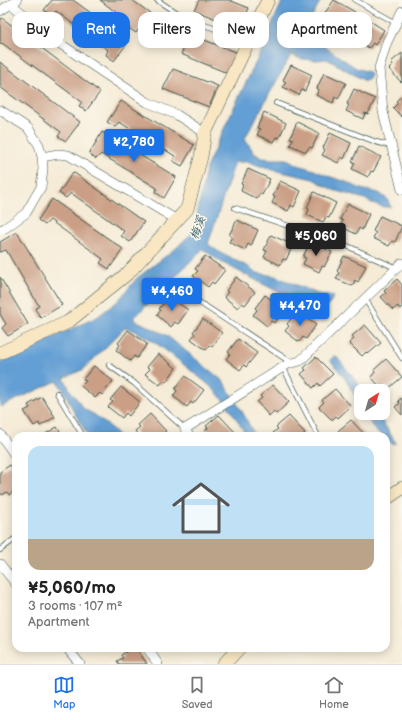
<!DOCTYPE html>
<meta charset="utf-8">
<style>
:root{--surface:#fff;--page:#f6f6f6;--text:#222;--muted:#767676;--line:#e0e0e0;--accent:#1a73e8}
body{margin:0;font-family:"Balsamiq Sans","LXGW WenKai TC",sans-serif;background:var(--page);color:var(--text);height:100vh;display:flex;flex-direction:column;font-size:15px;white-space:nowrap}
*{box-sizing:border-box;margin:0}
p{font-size:13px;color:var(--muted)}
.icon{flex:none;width:22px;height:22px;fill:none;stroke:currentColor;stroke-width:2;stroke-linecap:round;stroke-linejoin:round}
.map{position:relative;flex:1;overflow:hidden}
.panel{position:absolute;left:12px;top:432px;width:378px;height:220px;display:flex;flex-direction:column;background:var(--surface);border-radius:12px;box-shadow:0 2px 10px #0003}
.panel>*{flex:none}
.hud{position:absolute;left:12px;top:12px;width:378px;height:36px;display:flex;gap:8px}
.needle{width:26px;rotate:37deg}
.buttons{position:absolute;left:354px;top:384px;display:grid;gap:8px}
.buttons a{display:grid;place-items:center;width:36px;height:36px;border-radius:8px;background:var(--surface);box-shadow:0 2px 10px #0003;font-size:20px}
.price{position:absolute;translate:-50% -34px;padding:0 9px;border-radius:4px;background:var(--accent);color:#fff;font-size:13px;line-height:26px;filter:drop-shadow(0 1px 2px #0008)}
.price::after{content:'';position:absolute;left:50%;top:24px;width:12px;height:9px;margin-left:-6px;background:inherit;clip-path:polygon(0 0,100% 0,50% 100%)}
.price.active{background:#222;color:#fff}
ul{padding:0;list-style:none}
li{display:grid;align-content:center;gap:8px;height:212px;padding:0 16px}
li+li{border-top:1px solid var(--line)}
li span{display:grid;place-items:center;height:124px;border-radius:12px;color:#555}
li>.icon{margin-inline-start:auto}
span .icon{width:72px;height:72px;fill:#fffc;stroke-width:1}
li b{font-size:17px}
.chip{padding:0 14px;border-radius:12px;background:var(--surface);box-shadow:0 2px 10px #0003;font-size:14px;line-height:36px}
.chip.active{background:var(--accent);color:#fff}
.dock{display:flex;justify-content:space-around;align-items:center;height:56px;border-top:1px solid var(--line);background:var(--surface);font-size:11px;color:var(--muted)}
.dock a{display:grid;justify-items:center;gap:2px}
.dock .active{color:var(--accent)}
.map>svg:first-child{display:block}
.water{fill:#649fd4;stroke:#426e84}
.building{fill:#ca9f85}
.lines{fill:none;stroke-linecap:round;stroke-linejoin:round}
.lane-casing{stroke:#3f574c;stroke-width:6}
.street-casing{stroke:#3f574c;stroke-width:10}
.secondary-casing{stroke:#3f574c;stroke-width:14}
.lane{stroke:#fff;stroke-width:4.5}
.street{stroke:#fff;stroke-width:9}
.secondary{stroke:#f9e7c3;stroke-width:13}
.labels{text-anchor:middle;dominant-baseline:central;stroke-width:3;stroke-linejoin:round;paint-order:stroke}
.water-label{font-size:12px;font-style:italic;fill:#375f6c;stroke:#fbf7ec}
</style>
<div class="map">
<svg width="402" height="664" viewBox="0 0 402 664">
<rect width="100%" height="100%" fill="#fbf7ec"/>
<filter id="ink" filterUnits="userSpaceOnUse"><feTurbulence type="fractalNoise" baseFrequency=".025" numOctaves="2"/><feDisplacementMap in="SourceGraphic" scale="8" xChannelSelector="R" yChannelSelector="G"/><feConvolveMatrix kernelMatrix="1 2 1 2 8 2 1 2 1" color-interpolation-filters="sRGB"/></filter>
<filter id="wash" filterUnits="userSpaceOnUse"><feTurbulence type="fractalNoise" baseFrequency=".012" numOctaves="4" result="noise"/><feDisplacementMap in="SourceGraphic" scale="16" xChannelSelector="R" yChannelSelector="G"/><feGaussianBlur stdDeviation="0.9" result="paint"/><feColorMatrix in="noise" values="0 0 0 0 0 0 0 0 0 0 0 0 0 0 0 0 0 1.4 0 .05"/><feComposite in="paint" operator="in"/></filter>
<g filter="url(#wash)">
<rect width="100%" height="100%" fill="#f5ebd6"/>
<!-- water -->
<path class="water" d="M283,0H321L303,33L312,38L356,68L369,72L370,77L365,81L327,59L316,60L301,59L291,55L245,138L254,153L262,158L272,159H287L298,165L314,170L331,177L344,181L361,189L379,193L387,199L391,207H384L372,203L365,199L333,190L313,179L273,170L248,162H235L208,244L212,247L222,254L249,267L257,273L275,276L318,294L334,296L329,305L321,309H306L286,296L221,262L203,249L133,319L166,335L223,381L243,413L255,436H247C238,421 229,406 217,393C212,387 205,382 199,377C175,358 154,338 126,327L84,369L64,378L70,390L84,409L95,415L111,428L119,436H88L75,414L64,391L57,381L0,407V362L97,317L118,301L137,278L175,249L192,233L196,220L206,168L233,109L257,60L267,35Z
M335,355L364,391H361V407L346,380L330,360Z
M365,413H377L396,443L392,444L386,439V436C375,436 370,422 365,413Z"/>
<g id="blocks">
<!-- building -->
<path class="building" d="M52,0H73L129,41L114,61L106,55L108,50L56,11L51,16L44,10Z
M100,0H132L150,13L136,33L127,27L130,23Z
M199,0H229L249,8L240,29L194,10Z
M334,0L355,12L345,27L343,25L339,30L324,20L328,15L325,13Z
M364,17L384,30L375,45L373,43L369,48L354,38L357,33L355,31Z
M2,18L100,92L86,111L79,106L82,102L2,43L0,45V21Z
M191,35L236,52L227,73L181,54Z
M402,53V81L401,82L389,69L393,65L391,62Z
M0,62L80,122L66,141L58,136L61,132L0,87Z
M291,65L312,75L305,91L302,90L299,95L283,87L286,82L283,80Z
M173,69L218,86L209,107L163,89Z
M324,73L346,83L338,99L335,97L333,103L316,95L319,90L317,88Z
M354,89L375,99L368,114L365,113L363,119L346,111L349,105L347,104Z
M402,96V117L393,108L398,103L396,101Z
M121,101L194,145L182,166L173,161L175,156L119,122L115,127L107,122Z
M264,112L286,123L279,138L276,137L273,142L257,135L260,129L257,128Z
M297,122L319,133L312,148L309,147L306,152L290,145L293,139L290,138Z
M102,132L176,177L164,198L155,192L157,188L101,154L96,159L89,154Z
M330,133L351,143L344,159L341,157L338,163L322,155L325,150L323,148Z
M359,146L381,157L373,172L371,171L368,177L352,169L355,163L352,162Z
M248,169L270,179L262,195L260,193L257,199L241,191L243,185L241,184Z
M73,172L144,222L130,242L121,236L124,231L71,193L66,198L59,193Z
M280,181L301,191L294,207L291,205L288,211L272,203L275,197L273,196Z
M314,192L336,203L329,218L326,217L323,222L307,215L309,209L307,208Z
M52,199L123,249L109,269L100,263L103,259L50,220L45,225L38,220Z
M348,204L369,214L362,230L359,228L356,234L340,226L343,221L340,219Z
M380,216L402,226L395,242L392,241L389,246L373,238L376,233L373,231Z
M237,220L258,230L251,246L248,244L245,250L229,242L232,237L229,235Z
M17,232L62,305L41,318L35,309L39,306L6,250L0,252V242Z
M271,235L293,245L286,260L283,259L280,265L264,257L267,251L264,250Z
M310,242L332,252L324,267L322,266L319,272L303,264L306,258L303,257Z
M205,256L225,270L214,284L212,282L208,287L193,276L198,271L195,269Z
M344,256L366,266L358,282L355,280L353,286L336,279L339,273L337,271Z
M0,277L28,324L8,336L2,328L6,324L0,314Z
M236,277L255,292L245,305L242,303L238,308L224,297L228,292L226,291Z
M397,279L402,285V307L400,309L398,306L393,310L381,297L386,293L384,291Z
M265,295L284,309L274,323L271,321L267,326L253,315L257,310L255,308Z
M169,296L188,310L178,324L175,322L171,327L157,315L161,310L159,309Z
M297,311L316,325L306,339L303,337L299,342L285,331L289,326L287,324Z
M203,319L222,333L212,347L210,345L206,350L191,339L195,334L193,332Z
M365,325L381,343L368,354L366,352L362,356L349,343L354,339L352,336Z
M128,330L147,344L137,358L134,356L130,361L116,350L120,345L118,343Z
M238,339L257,353L246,367L244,365L240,370L226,359L230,354L228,352Z
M158,354L176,368L166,382L164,380L160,385L145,374L150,369L147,367Z
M316,357L333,374L320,386L318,383L313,388L301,374L306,370L304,368Z
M386,359L402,377L389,388L387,386L383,390L371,377L375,372L374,370Z
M94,366L113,381L102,395L100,393L95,398L81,386L86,381L83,379Z
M185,376L204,390L193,404L191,402L187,407L173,396L177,391L175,389Z
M273,385L289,402L276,414L274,411L269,416L257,402L262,398L260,396Z
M121,387L140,402L129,416L126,413L122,418L108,407L113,402L110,400Z
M335,389L351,406L338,418L336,416L332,420L319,407L324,402L322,400Z
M42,397L55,417L40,426L39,423L34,426L24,411L30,408L28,405Z
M402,398V415L395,407L400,403L398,401Z
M150,414L166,431L161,436H139L135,431L140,427L138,425Z
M219,415L235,432L231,436H207L204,432L208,428L206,426Z
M289,416L305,433L301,436H276L273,433L278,429L276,427Z
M351,420L366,436H337L340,433L338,431Z
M57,427L63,436H42Z
M10,465L16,474V490L9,495L7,492L2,495L0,492V472Z
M133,648H136L147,664H119L117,661L123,658L121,655Z"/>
</g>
</g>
<g filter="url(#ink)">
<use href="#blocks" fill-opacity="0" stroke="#3f574c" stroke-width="1"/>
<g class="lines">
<defs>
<path id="lane" d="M157,0L184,18L248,40
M355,0L396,23
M276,103L376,142L391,146
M235,208L345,245L396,268
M179,289L292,363
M365,299L402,358
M109,365L134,383L185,429
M283,367L318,436
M57,393L83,436
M0,550L16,538"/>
<path id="street" d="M11,4L56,41L147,102L177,115L205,133
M0,11L17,0
M402,11L387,42L379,68L383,111L402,190
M0,110L28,128L39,145L42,157L43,168L41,187L26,213L5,228L0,230
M42,157L58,154L68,155L177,220
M0,434L16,457
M189,436L185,429L288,364L300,361L402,263
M0,564L16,584
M67,648L80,664
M147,648L158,664"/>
<path id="secondary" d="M0,353L68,322L128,273L187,209L201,157L205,133L268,0
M386,499L402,488
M224,664L239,648"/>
</defs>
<!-- lane casing -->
<use href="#lane" class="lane-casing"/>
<!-- street casing -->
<use href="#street" class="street-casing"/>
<!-- secondary casing -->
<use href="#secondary" class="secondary-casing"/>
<!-- lane -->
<use href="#lane" class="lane"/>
<!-- street -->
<use href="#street" class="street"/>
<!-- secondary -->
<use href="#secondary" class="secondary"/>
</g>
</g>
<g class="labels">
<!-- water labels -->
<g class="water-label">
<text transform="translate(198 228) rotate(-71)">梅溪</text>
</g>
</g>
</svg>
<div class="buttons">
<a><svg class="needle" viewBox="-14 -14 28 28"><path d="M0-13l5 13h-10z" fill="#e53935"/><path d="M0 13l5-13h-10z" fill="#767676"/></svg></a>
</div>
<b class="price" style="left:134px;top:163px">¥2,780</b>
<b class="price active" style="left:316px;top:257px">¥5,060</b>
<b class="price" style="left:172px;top:312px">¥4,460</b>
<b class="price" style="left:300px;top:327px">¥4,470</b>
<div class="hud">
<a class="chip">Buy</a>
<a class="chip active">Rent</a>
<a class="chip">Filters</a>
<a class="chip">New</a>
<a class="chip">Apartment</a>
</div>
<section class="panel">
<ul>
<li><span style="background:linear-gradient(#bfe0f5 75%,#b9a48a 0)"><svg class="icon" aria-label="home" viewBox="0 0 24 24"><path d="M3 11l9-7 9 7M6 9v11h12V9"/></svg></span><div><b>¥5,060/mo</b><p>3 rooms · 107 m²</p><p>Apartment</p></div></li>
</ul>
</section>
</div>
<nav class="dock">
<a class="active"><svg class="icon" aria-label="map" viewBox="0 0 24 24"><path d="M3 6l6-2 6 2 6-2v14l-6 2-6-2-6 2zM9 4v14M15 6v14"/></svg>Map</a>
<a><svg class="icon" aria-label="saved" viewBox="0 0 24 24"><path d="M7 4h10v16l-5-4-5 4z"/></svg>Saved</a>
<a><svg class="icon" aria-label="home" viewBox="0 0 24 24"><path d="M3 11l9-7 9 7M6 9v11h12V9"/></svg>Home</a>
</nav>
